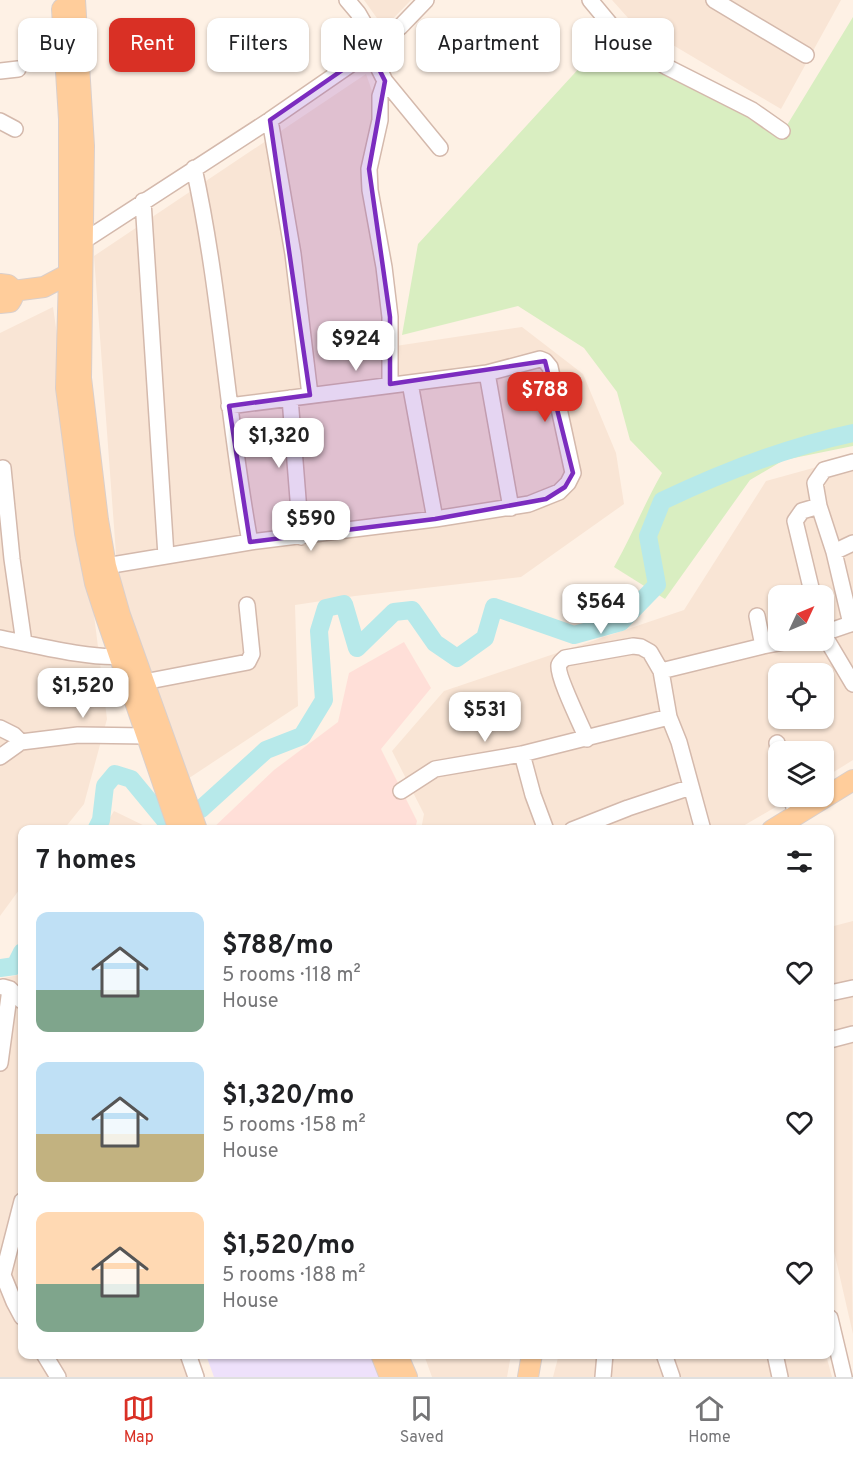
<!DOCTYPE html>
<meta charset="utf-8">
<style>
:root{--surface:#fff;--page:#f6f6f6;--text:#202124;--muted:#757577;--line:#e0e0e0;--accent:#d93025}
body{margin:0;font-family:Overpass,sans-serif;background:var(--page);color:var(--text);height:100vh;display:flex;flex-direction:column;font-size:22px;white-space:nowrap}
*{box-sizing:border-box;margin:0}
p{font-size:20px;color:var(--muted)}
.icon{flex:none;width:33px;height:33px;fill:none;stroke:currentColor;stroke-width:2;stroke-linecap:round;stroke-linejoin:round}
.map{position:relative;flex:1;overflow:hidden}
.sheet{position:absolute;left:18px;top:825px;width:816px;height:534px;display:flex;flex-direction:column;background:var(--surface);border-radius:12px;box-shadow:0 2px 4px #0004}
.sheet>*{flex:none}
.hud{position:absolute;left:18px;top:18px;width:818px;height:54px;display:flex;gap:12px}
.needle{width:39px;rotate:46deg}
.tools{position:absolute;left:768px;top:585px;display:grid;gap:12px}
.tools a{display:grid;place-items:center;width:66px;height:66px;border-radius:12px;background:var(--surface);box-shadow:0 2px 4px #0004;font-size:30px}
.price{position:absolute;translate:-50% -51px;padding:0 14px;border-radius:12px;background:#fff;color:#222;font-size:20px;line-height:39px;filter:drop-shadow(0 2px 3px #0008)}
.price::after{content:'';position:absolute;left:50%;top:36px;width:18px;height:14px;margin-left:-9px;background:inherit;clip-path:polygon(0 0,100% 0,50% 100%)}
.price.selected{background:var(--accent);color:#fff}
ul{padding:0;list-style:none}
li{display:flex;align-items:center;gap:18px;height:150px;padding:0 18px}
li span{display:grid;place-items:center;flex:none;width:168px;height:120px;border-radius:12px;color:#555}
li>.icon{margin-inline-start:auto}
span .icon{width:72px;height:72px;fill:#fffc;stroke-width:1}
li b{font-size:26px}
h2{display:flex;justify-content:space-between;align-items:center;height:72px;padding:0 18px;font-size:26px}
.chip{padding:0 21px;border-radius:12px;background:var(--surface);box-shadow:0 2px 4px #0004;font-size:21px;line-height:54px}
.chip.selected{background:var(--accent);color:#fff}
.tabs{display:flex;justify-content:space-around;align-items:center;height:84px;border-top:2px solid var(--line);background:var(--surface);font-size:16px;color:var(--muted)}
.tabs a{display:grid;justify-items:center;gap:3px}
.tabs .selected{color:var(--accent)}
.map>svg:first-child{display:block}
.residential{fill:#f9e5d5;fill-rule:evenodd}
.commercial{fill:#ffdfd8}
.education{fill:#eee1fb}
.green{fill:#d9eec1}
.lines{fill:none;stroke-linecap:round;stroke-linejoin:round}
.river{stroke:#b7e9ea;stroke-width:18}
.minor-casing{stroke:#d4b9ac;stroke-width:18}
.major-casing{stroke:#dacfcb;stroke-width:22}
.minor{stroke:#fff;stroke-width:15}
.major{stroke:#ffcd9b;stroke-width:20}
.marked{fill:#7b2cbf;fill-opacity:0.2;stroke:#7b2cbf;stroke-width:4.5;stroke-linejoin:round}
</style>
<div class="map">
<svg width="853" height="1377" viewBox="0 0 853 1377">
<rect width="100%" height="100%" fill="#fef1e5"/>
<!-- residential -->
<path class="residential" d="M364,0H411L384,28Z
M612,0H841L781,109L629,19Z
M366,74L378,108L363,159L389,347L522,327L583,374L616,453L624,504L521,577L355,596L295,605L298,706L171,790L118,581L94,256Z
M53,307L73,447L107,719L84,804L64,829L22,830V886L0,916V333Z
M853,457V760L824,778V752H778V796L793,797L738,829L421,830L424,814L392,751L444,691L684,610L766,481ZM778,596H824V640H778ZM778,674H824V718H778Z
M114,811L151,829H103Z
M853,921L852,1278L853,1334L830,1234V927Z
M22,974V1354L185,1355L193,1377H0V979Z
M559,1354L826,1355L832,1377H553Z
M424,1355V1354L511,1355L507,1377H432Z"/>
<!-- commercial -->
<path class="commercial" d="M404,642L431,688L381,749L417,821L415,829L211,830L274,770L338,722L349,673Z"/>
<!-- education -->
<path class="education" d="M206,1355H383L393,1377H214Z"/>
<!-- green -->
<path class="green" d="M853,17V446L784,460L750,480L665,599L614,567C632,536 644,504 662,473L630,440L617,392L584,348L518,306L402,335L418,244L605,40L781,135Z"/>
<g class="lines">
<!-- river -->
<path class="river" d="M96,830L101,820L105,786L115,774L131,779L164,819L201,809L266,750L302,736L324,700L319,631L326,608L344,604L357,648L394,612L412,610L435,643L457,658L485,638L494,607L574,635L621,622L657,585L648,536L662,501C723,472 786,447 853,433
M0,968L15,966L22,952"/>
<defs>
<path id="minor" d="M347,0L358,13L377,46
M590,0L620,36L637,49L667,67L752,110L782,131
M714,0L806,55
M370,51L385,81L440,148
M0,71L18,69
M385,81L380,96V120L369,169L370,190L384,267L390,317V384
M270,120L293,254L310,395
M0,121L15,129
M194,168C221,291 227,418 250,542
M143,201L166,556
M76,246L270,120L370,51L400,27L426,0
M487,373L511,508
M410,383L435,519
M290,398L301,537
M3,468L12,559L24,643
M834,552L853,543
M106,566L250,542L435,519L529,504L559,492L568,483L573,473L550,367L545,361L540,359L487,373L229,406
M813,596L795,521L802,511L819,506
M757,616L763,646
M851,624L834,552L819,506L815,483L824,470L853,462
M824,633L853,623
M824,635L853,684
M0,638C29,644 102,662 128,655
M661,671L763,646L794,640
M144,682L248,662L252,654L247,605
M0,728L14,735L21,742
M587,739C582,727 556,674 559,665C559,663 563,660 565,658L633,646L641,647L650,652L661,671L669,717L679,742L703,830
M777,743L779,752
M522,754L533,795L546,830
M0,757L21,742L78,735L147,736
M401,791L435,769L522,754L669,717
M791,796L796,815
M572,830L628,808L691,787
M3,987L10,989L22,1001
M830,993L853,988
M830,1040L853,1034
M0,1063L10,989
M3,1275L14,1302L22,1317
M0,1279L3,1275L22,1201
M830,1318L844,1377
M44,1354L58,1377
M188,1354L196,1377
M664,1354L672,1377
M775,1354L780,1377
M603,1377L605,1354"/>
<path id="major" d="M75,0L84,146L81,378L98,520L106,566L120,615L197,830
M62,9L69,119V274L66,388L85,533L95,583L106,617L179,830
M0,284L8,285C15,290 15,295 10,302L0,303
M13,291L44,287L78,269
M772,830L853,780
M381,1354L390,1377
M397,1354L407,1377
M528,1377L532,1354"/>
</defs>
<!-- minor casing -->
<use href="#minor" class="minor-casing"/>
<!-- major casing -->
<use href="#major" class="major-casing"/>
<!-- minor -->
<use href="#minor" class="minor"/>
<!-- major -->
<use href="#major" class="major"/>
</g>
<!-- marked area -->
<path class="marked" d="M370,51L385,81L369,169L390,317V384L545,361L573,473L565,487L546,499L435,519L250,542L229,406L310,395L270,120Z"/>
</svg>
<div class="tools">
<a><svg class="needle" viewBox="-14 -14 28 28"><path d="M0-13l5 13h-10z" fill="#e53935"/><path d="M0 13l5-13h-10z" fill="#757577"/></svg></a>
<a><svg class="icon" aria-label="locate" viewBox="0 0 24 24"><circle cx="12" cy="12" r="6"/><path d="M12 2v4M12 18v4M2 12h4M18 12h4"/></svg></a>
<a><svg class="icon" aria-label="layers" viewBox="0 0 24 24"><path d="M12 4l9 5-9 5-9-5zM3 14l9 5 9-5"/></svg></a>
</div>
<b class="price" style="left:356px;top:372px">$924</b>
<b class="price selected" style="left:545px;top:423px">$788</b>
<b class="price" style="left:279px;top:469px">$1,320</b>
<b class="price" style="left:311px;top:552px">$590</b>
<b class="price" style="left:601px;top:635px">$564</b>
<b class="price" style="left:83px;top:719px">$1,520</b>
<b class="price" style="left:485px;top:743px">$531</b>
<div class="hud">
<a class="chip">Buy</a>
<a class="chip selected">Rent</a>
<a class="chip">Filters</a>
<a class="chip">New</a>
<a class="chip">Apartment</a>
<a class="chip">House</a>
</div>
<section class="sheet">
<h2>7 homes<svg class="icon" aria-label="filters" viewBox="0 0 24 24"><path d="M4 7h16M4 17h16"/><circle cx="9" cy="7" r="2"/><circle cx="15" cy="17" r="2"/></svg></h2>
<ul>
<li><span style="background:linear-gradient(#bfe0f5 65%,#7fa58c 0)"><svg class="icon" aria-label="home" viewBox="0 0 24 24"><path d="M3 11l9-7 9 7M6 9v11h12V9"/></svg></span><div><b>$788/mo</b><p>5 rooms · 118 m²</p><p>House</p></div><svg class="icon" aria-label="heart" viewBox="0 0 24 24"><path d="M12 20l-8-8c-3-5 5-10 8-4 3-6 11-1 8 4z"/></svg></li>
<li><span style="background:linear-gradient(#bfe0f5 60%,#c2b280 0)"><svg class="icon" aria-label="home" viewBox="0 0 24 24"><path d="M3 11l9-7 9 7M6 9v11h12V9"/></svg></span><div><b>$1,320/mo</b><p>5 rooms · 158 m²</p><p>House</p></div><svg class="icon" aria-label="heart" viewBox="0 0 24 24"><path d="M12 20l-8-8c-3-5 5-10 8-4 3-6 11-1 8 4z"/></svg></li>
<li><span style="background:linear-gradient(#ffd9b3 60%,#7fa58c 0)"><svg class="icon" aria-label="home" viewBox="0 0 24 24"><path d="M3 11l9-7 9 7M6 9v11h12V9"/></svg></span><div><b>$1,520/mo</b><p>5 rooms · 188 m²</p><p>House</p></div><svg class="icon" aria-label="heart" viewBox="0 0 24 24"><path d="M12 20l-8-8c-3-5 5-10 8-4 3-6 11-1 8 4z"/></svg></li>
</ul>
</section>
</div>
<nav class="tabs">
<a class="selected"><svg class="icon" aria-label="map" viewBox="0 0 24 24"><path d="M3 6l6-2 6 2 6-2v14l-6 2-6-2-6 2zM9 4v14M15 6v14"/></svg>Map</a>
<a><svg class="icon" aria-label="saved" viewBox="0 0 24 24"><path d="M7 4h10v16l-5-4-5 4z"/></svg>Saved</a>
<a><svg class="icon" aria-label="home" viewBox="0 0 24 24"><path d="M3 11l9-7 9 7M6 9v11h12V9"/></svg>Home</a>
</nav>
